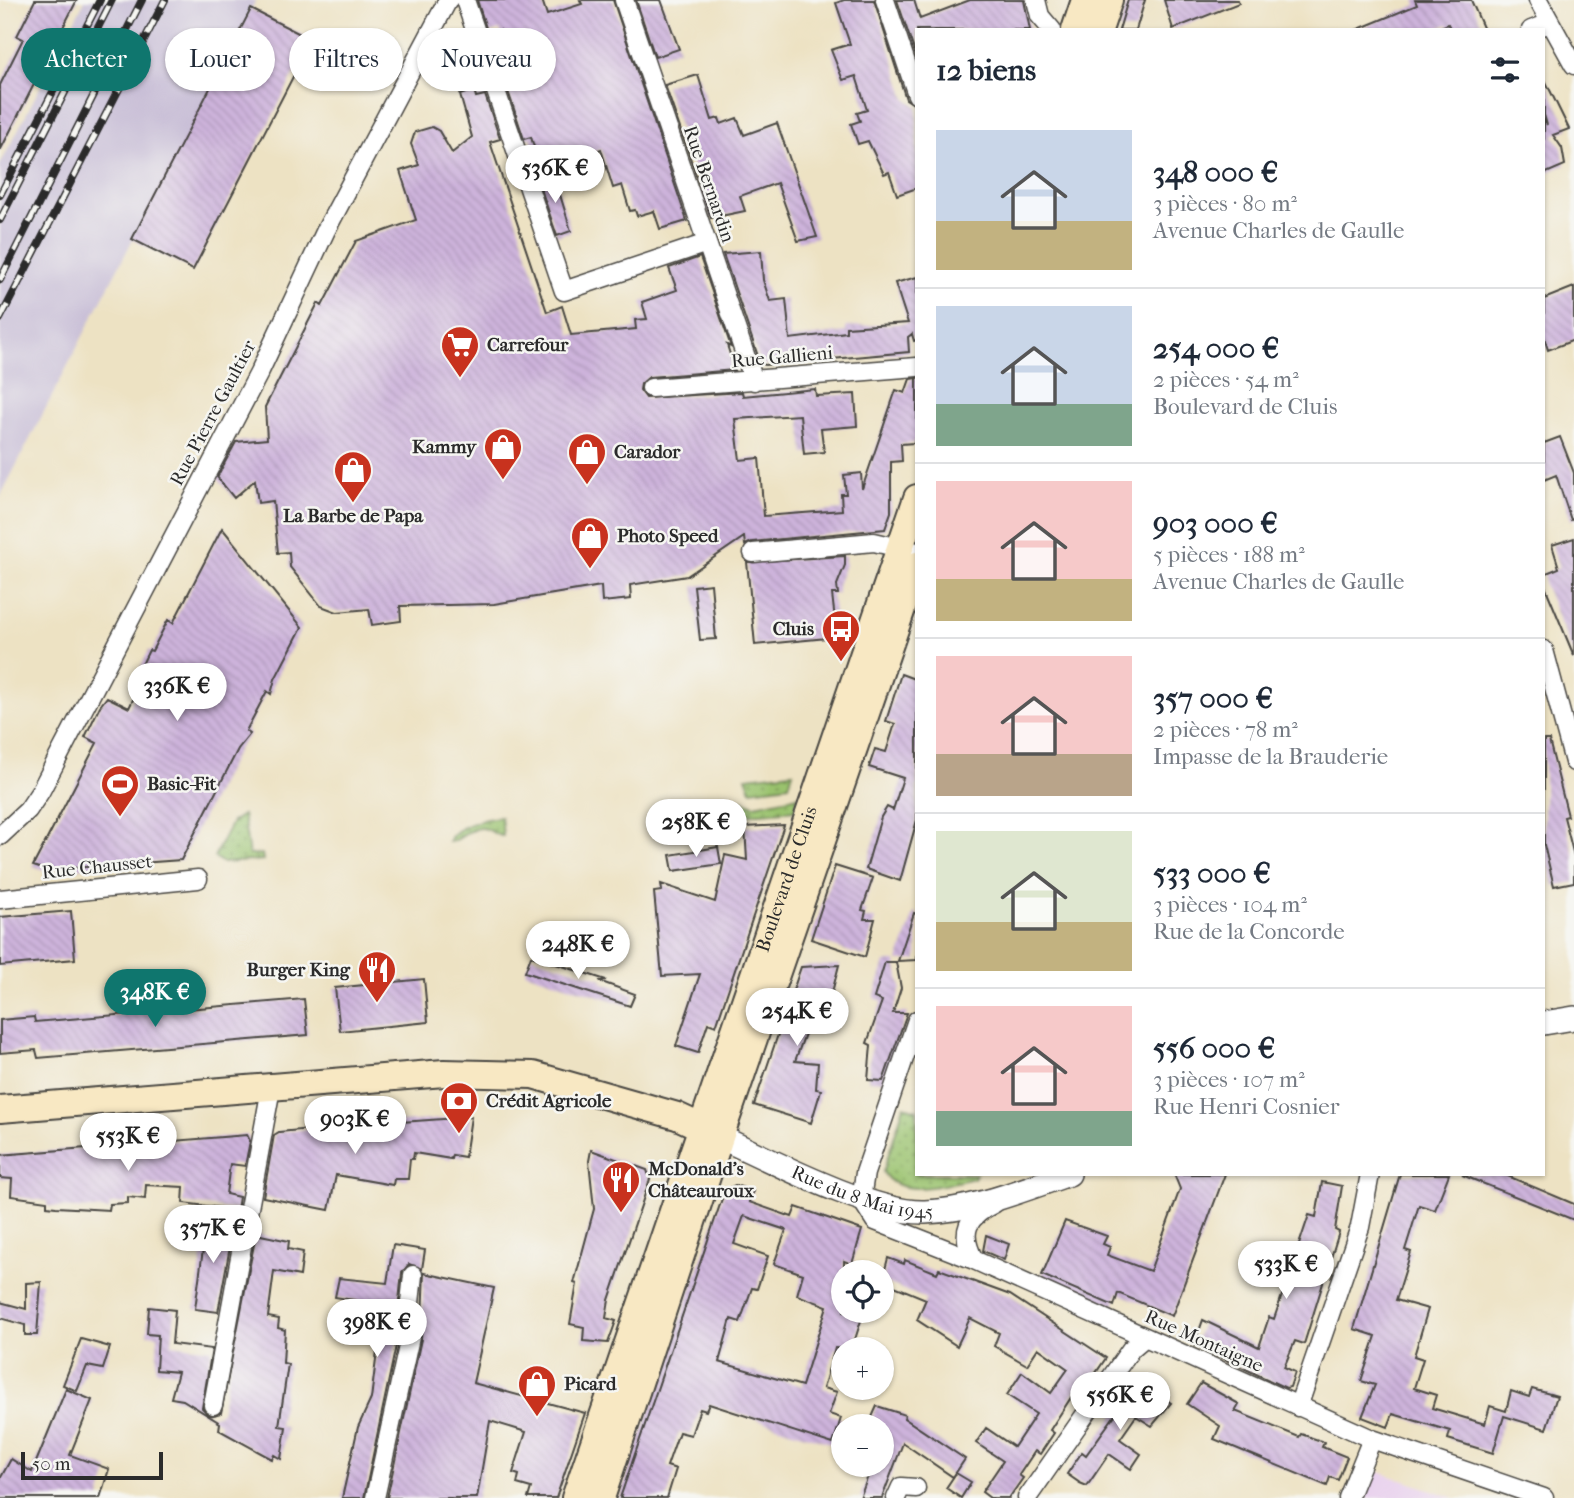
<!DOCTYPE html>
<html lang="fr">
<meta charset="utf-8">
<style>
:root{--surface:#fff;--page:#f2f2f3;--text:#1f2937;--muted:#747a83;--line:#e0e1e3;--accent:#0f766e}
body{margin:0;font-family:"IM FELL French Canon",serif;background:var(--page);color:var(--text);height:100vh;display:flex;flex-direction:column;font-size:26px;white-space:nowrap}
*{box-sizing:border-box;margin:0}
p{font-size:23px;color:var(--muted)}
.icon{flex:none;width:38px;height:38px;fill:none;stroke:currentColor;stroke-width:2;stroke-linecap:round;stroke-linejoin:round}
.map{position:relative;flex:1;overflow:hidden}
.side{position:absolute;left:915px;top:28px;width:630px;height:1148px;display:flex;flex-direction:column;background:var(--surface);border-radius:0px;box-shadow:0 2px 5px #0004}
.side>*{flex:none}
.banner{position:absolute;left:21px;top:28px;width:665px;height:63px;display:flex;gap:14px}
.tools{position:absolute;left:831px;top:1260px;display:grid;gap:14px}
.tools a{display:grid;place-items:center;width:63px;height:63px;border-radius:50%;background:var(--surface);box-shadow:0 2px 5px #0004;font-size:35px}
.scale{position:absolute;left:21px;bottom:18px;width:142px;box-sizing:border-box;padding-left:7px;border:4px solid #2b2b2b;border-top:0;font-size:19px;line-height:24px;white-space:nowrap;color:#2b2b2b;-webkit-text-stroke:5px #f6f6f2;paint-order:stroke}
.price{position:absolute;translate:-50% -60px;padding:0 16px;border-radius:24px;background:#fff;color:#222;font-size:23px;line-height:46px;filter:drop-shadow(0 2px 4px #0008)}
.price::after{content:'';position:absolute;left:50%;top:42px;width:21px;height:16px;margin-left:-10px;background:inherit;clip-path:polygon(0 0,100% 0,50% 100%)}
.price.current{background:var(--accent);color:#fff}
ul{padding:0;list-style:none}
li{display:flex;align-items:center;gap:21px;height:175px;padding:0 21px}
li+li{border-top:2px solid var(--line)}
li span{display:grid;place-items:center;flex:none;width:196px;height:140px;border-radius:0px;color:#555}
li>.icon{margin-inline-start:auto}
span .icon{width:84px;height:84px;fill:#fffc;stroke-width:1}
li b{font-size:30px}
h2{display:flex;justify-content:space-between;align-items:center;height:84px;padding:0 21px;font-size:30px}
.pill{padding:0 24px;border-radius:32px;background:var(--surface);box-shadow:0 2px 5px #0004;font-size:24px;line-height:63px}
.pill.current{background:var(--accent);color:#fff}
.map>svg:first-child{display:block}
.built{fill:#e9d2ee}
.railway{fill:#c9bfd7}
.grass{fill:url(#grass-dots);stroke:#62764c;stroke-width:2}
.building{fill:url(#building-back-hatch);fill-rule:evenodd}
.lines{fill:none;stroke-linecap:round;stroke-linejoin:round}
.minor-casing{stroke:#484642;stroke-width:21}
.tertiary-casing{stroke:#484642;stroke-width:26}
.secondary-casing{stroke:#484642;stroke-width:30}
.minor{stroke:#fff;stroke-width:18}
.tertiary{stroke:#fff;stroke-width:23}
.secondary{stroke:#f8e8c3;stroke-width:26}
.rail-casing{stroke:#2b2b2b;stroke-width:8}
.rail{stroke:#f6f6f2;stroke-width:5;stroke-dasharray:16;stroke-linecap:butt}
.labels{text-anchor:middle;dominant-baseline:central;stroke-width:5;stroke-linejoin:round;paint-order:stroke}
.street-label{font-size:19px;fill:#2b2b2b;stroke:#f6f6f2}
.poi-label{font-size:19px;font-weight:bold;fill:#2b2b2b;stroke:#f6f6f2;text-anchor:start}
</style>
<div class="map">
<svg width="1574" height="1498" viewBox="0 0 1574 1498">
<defs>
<pattern id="grass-dots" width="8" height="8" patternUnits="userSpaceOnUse" patternTransform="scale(1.75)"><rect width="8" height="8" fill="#9ac26d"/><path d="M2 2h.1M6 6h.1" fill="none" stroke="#7e9e5a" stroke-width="1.8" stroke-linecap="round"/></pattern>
<pattern id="building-back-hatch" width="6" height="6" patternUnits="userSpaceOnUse" patternTransform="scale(1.75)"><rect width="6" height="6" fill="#cdb3db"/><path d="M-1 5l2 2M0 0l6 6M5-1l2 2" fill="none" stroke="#b09abc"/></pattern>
</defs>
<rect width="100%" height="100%" fill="#f6f6f2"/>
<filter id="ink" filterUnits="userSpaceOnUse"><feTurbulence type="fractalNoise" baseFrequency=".0143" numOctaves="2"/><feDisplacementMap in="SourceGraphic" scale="14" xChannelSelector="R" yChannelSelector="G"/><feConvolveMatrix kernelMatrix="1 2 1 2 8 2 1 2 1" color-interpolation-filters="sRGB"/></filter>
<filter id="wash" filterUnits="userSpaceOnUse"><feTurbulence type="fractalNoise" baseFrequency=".00686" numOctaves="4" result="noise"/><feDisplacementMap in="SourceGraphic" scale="28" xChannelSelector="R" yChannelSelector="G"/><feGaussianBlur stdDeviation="1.57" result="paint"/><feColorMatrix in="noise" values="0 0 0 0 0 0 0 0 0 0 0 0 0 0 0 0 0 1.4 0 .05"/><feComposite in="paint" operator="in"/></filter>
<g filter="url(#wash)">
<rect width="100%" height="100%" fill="#ede2c3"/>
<!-- built -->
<path class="built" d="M1376,1471L1455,1498H1360L1367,1476Z"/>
<!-- railway -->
<path class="railway" d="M85,0H256L0,497V165Z"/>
<!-- grass -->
<path class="grass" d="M793,772L789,785L751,790L746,777Z
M798,796L795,810L726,816L736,799L755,805Z
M243,815L249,855L262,854L263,860L223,863L214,857L232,822Z
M501,817L503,836C494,836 491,828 481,828C467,828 462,841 448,842C455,826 485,818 501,817Z
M904,1106L917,1110V1174H976L974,1178C948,1184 898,1200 883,1172Z"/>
<g id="blocks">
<!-- building -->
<path class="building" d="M35,0H77L0,151V85L23,39L17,36Z
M477,0H542L547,15L582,4L580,0H613L687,221L660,229L654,211L637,216L635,210L630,211L622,185L613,188L601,149L568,161L571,170L543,178L531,137L524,139L507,88L523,82L508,34L502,36L500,30L488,34Z
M636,0H661L679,49L655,57Z
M844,0H874L906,99L917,106V188L897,195L889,172L884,174L868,141L858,144L851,124L860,121L857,113L867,110L856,76L843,80L831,50L850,44L836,3Z
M897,0H914L920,19L970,0H1024L1030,30H917V59Z
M1128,0H1145L1136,30H1119Z
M1164,0H1238L1239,3L1173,29Z
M1415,0H1471L1484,30H1451L1448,24L1434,30H1356L1417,5Z
M251,9L312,40L193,270L132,239Z
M698,75L712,120L719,118L721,124L737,118L744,135L777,123L817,237L798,241L777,183L740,196L745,211L711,218L665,85Z
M1544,78L1569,129L1553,135L1562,148L1565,165L1544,174V119L1547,125L1544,115Z
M474,90L476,97L485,95L500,139L490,142L547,312L562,306L571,335L636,329L635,320L647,319L642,302L677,290L669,268L700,257L731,347L727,345L735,370L649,377L641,384L640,390L646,398L742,392L743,396L815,389L816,396L855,394L857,426L821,429L824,452L804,454L800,415L735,419L740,460L759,458L764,516L842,510L841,494H846L844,475L861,473L862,489L896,390L905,393L910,379L917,378V435L914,443L901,444L902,461L891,462V512L885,529L752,542L745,545L744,537L687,576L630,585L631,599L602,602L601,586L494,604L400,606L401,621L372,625L369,609L337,612L321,606L290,567L289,552L278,553L273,501L258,503L255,480L234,498L217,477L236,442L267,439L265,407L318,303L322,306L356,241L416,220L400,171L419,165L411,144L415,132L432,127L439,131L452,153L472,137L460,95Z
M554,175L571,231L557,236L538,180Z
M761,251L763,280L770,301L786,299L790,339L846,332V327L908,323L895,283L917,277V340L914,341L912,334L908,337L909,352L765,365L760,362L723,254Z
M1574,287V340L1548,350L1544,337V299Z
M1560,437L1574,473V519L1571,520L1556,475L1544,480V443Z
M222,528L302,627L275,679L271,694L267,691L246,731L250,734L238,749L181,860L45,870L33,866L97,743L85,737L100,706L107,697L129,708L141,683L135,679L149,650L152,651L168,620L173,623Z
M1574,538V656L1544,584V574L1559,568L1552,545Z
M845,556V565L837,585L838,594H832L837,637L755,645L747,562Z
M711,584L716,639L700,640L694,586Z
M901,674L917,680V820L900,881L866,869L881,817L887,807L893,810L903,778L869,767L875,749L886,752L895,724L886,721Z
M1544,740H1549L1568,816L1564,817L1574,856V882L1554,886L1544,845Z
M784,825L716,1026L708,1023L698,1053L676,1046L700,974L662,976L654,892L662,891L661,884L715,902L725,855L747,860L745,827Z
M718,847L721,864L673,871L670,855Z
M835,866L873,878L862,910L866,911L864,919H875L865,957L811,939Z
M71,911L75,959L0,966V917Z
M914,913L917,914V960L898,961Z
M531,956L606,980L599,981L635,994L630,1006L525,972Z
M885,962H896L901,988L893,1013H907L883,1081L868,1080L871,1045L867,1043L882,1001L874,998Z
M839,965L827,1012H813L795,1061L818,1063L816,1089L821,1090L811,1123L754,1105L801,967Z
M424,979L428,1022L340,1031L335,988Z
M304,999L308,1035L38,1058L36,1050L0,1053V1020L34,1017L35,1022Z
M471,1117L465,1157L452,1155L451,1159L414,1153L413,1159H410L408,1179H394L393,1185L336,1175L329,1210L263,1197L274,1135L279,1132L333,1127L371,1133L373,1124Z
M247,1135L250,1141L245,1166L230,1164L226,1194L239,1197L237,1210L183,1203L184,1187L146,1185L145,1199L128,1197V1203L110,1204L109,1210L56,1207L47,1206V1201L11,1196L12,1179L0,1178V1155Z
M591,1150L647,1170L650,1179L609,1300L606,1318L616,1321L608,1343L583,1341L584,1327L570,1324L577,1284L574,1283L594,1209L589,1161Z
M1174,1174H1225L1172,1316L1118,1293L1114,1306L1042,1275L1065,1221L1107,1236L1103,1244L1110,1247L1107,1255L1150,1271L1180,1189Z
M1400,1174H1449L1435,1210L1419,1205L1405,1250L1411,1252L1396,1300L1428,1309L1414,1356L1423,1359L1414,1388L1436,1395L1432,1408L1485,1424L1490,1406L1506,1411L1511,1391L1529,1397L1532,1389L1557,1396L1546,1429L1504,1416L1493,1453L1448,1439L1450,1431L1393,1414L1388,1427L1362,1417L1375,1385L1361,1381L1376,1336L1354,1329Z
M1503,1174L1574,1204V1220L1462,1175Z
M1322,1182L1342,1186L1335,1230L1339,1232L1304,1344L1295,1341L1284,1367L1295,1372L1290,1387L1286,1388L1194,1345L1203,1320L1259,1347L1269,1317L1274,1319L1309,1215L1316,1217Z
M735,1185L753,1191L749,1202L792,1217L796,1207L862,1230L852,1264L844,1261V1311H864L852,1349L835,1348L823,1388L837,1392L829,1414L841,1418L833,1444L709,1404L706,1411L700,1409L691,1435L679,1432L667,1466L676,1469L667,1498H620L725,1190ZM744,1216L786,1230L774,1264L803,1274L797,1295L827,1306L802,1386L719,1362L731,1319L740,1322L752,1288L757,1289L768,1256L734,1244Z
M234,1225L218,1312L195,1309L204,1242L196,1240L197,1226Z
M256,1234L289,1241L288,1249L303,1252L300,1276L274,1271L268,1317L279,1319L278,1328L285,1330L283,1363L288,1364L279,1426L286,1427L281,1459L274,1455L272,1459L219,1430L220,1423L183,1400L171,1398L178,1372L156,1370L158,1335L147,1334L149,1307L175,1310L172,1344L212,1349L202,1408L210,1416L221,1413Z
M986,1235L1009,1244L1004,1260L983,1251Z
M393,1245L425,1250L422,1269L409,1264L402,1273L397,1320L398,1336L364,1498H342L358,1427L371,1399L383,1305L335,1297L339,1278L387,1283Z
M888,1258L904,1264L905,1260L937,1273L939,1269L1010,1295L1106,1358L1093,1377L1090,1375L1086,1381L1083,1379L1050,1430L1054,1433L1040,1454L1035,1451L1019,1475L1023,1478L1009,1498H990L982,1492L1003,1461L976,1443L986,1428L1014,1447L1036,1414L1007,1395L1022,1372L1051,1393L1068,1369L1038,1348L1027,1365L994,1346L999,1333L970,1318L957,1346L917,1320L926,1299L882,1281Z
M424,1273L494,1288L473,1383L585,1413L556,1498H528L531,1488L517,1484L519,1475L513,1473L526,1432L490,1421L477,1498H387L421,1339Z
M41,1282L37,1335H25V1325L0,1318V1302L26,1309V1283Z
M81,1339L110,1347L103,1369L87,1366L77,1391L63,1385Z
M1134,1378L1171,1403L1152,1426L1136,1416L1120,1439L1141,1454L1131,1469L1109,1454L1087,1486L1080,1483L1067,1474L1082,1452L1086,1455L1125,1401L1120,1397Z
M1201,1383L1239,1404L1235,1411L1299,1437L1301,1434L1324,1442L1322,1447L1347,1457L1338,1480L1330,1477L1327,1486L1214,1439L1220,1426L1187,1404Z
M66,1389L92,1400L70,1455L109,1469L100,1498H0V1479L11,1459L32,1472Z
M877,1406L905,1415L904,1418L965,1459L953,1477L903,1443L882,1498H860L872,1465H882V1426H868Z
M956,1473L971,1482L961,1498L946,1488Z"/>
</g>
</g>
<g filter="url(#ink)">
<use href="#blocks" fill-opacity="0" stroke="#484642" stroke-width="2"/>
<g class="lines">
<defs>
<path id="minor" d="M465,0L564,291L707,243
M624,0L754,381
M885,0L917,95
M1036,0L1040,16L1052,30
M1538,0L1574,65
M1531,30L1550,23
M651,388L917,367
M753,553L874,542L917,552
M1544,650L1574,762
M0,836L28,810L40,792L259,373L326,230L448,0
M0,899L198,879
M917,1020L865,1173L861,1199L875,1221L974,1260L1372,1439L1544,1498
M974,1260C959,1231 967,1217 995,1203
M213,1405L271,1088
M1298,1407L1360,1227L1370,1174
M375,1498L410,1337L408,1321L413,1275
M896,1498L901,1487L916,1488
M1027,1498L1131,1349L1144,1338
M1348,1498L1372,1439"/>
<g id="tertiary">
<path d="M1544,1023L1574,1018"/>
<path id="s1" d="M720,1137C770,1160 873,1214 925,1212C975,1210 1022,1190 1069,1174"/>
</g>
<g id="secondary">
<path d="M1075,30L1085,0"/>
<path d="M1099,30L1109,0"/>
<path d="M0,1109L444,1073L533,1075L677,1116L716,1134"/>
<path id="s2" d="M575,1498L917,498"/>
<path d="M601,1498L720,1137L917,565"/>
</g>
</defs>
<!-- minor casing -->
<use href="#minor" class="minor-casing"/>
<!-- tertiary casing -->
<use href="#tertiary" class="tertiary-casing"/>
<!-- secondary casing -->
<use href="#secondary" class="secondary-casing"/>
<!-- minor -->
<use href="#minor" class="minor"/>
<!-- tertiary -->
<use href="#tertiary" class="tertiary"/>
<!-- secondary -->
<use href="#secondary" class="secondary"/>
<defs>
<path id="rail" d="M0,195L100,0
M0,220L112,0
M0,280L142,0
M0,319L165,0"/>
</defs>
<!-- rail casing -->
<use href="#rail" class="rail-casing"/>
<!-- rail -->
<use href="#rail" class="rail"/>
</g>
</g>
<!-- icons -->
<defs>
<symbol id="supermarket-pin" viewBox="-11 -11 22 30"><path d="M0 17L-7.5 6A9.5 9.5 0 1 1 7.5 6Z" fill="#c8321e" stroke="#f6f6f2"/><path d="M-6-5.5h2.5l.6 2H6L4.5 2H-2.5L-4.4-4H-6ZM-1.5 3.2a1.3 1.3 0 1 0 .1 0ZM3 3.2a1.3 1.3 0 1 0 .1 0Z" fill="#fff"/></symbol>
<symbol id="shop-pin" viewBox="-11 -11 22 30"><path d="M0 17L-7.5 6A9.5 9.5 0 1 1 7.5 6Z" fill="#c8321e" stroke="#f6f6f2"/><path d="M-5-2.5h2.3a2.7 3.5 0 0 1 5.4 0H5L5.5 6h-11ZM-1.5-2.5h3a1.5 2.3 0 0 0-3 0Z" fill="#fff"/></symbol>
<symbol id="bus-pin" viewBox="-11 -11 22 30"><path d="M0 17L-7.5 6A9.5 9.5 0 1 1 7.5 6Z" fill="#c8321e" stroke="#f6f6f2"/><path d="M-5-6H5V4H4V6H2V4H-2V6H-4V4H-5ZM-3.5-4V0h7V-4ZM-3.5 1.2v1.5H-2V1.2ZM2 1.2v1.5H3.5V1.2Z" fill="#fff"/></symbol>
<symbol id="stadium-pin" viewBox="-11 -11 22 30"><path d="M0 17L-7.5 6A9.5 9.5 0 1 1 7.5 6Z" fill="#c8321e" stroke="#f6f6f2"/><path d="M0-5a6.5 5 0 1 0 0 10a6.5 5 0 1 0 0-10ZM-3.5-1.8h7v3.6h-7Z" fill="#fff"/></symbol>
<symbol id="restaurant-pin" viewBox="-11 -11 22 30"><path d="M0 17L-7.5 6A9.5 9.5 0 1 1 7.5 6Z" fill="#c8321e" stroke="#f6f6f2"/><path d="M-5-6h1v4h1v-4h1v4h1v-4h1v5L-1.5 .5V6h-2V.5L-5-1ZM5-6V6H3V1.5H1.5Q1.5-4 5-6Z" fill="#fff"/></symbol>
<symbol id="bank-pin" viewBox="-11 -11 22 30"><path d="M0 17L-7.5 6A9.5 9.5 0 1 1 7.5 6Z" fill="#c8321e" stroke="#f6f6f2"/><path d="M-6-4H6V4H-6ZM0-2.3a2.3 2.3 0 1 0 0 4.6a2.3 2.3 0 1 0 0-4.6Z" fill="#fff"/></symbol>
</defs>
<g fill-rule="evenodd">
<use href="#supermarket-pin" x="438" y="323" width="44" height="60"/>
<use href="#shop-pin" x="481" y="425" width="44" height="60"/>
<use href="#shop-pin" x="565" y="430" width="44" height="60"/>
<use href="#shop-pin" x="331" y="448" width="44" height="60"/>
<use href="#shop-pin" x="568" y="514" width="44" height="60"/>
<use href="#bus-pin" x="819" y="607" width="44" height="60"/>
<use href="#stadium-pin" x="98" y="762" width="44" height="60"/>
<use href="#restaurant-pin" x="355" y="948" width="44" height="60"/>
<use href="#bank-pin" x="437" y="1079" width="44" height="60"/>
<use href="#restaurant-pin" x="599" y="1158" width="44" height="60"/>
<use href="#shop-pin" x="515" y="1362" width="44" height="60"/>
</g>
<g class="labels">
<!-- street labels -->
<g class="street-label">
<text transform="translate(709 184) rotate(71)">Rue Bernardin</text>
<text transform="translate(782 357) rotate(-5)">Rue Gallieni</text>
<text transform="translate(213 413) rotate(-62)">Rue Pierre Gaultier</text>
<text transform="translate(97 867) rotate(-6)">Rue Chausset</text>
<text stroke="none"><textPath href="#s2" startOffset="654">Boulevard de Cluis</textPath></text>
<text stroke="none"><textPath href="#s1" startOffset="154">Rue du 8 Mai 1945</textPath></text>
<text transform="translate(1204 1341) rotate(24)">Rue Montaigne</text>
</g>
<!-- poi labels -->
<g class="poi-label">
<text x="487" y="345">Carrefour</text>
<text x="476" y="447" text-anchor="end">Kammy</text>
<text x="614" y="452">Carador</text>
<text x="353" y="516" text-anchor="middle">La Barbe de Papa</text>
<text x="617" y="536">Photo Speed</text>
<text x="814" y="629" text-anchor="end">Cluis</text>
<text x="147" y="784">Basic-Fit</text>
<text x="350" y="970" text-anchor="end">Burger King</text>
<text x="486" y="1101">Crédit Agricole</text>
<text x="648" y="1169">McDonald's<tspan x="648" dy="22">Châteauroux</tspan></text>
<text x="564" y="1384">Picard</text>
</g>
</g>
</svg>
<div class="tools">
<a><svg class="icon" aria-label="locate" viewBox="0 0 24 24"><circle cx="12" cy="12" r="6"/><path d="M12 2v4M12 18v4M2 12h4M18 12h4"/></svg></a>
<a>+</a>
<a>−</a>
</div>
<div class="scale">50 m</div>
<b class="price" style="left:555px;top:205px">536K €</b>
<b class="price" style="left:177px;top:723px">336K €</b>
<b class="price" style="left:696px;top:859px">258K €</b>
<b class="price" style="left:578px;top:981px">248K €</b>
<b class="price current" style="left:155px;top:1029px">348K €</b>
<b class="price" style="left:797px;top:1048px">254K €</b>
<b class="price" style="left:355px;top:1156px">903K €</b>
<b class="price" style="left:128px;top:1173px">553K €</b>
<b class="price" style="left:213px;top:1265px">357K €</b>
<b class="price" style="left:1286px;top:1301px">533K €</b>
<b class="price" style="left:377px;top:1359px">398K €</b>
<b class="price" style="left:1120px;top:1432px">556K €</b>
<div class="banner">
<a class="pill current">Acheter</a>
<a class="pill">Louer</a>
<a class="pill">Filtres</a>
<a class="pill">Nouveau</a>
</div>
<section class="side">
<h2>12 biens<svg class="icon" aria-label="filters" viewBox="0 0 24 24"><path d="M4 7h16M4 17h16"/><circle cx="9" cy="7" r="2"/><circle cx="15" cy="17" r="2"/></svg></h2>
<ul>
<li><span style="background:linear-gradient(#c9d6e8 65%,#c2b280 0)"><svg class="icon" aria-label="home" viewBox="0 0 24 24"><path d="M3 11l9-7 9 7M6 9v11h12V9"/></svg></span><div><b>348 000 €</b><p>3 pièces · 80 m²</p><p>Avenue Charles de Gaulle</p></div></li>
<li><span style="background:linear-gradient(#c9d6e8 70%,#7fa58c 0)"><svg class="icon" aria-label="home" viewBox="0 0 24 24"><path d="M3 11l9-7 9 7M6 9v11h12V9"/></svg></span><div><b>254 000 €</b><p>2 pièces · 54 m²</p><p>Boulevard de Cluis</p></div></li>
<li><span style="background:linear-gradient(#f6c9c9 70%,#c2b280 0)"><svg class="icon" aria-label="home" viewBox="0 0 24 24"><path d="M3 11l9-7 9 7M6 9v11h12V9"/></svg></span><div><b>903 000 €</b><p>5 pièces · 188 m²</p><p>Avenue Charles de Gaulle</p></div></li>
<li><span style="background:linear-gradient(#f6c9c9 70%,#b9a48a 0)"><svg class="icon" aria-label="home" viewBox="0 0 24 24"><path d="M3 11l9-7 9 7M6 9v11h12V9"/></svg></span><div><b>357 000 €</b><p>2 pièces · 78 m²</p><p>Impasse de la Brauderie</p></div></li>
<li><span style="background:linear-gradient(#dfe7d0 65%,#c2b280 0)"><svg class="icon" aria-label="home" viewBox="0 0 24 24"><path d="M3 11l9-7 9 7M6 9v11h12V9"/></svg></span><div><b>533 000 €</b><p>3 pièces · 104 m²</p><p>Rue de la Concorde</p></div></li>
<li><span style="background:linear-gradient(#f6c9c9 75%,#7fa58c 0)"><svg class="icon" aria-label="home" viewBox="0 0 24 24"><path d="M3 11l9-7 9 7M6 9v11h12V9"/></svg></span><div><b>556 000 €</b><p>3 pièces · 107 m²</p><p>Rue Henri Cosnier</p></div></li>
</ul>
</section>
</div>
